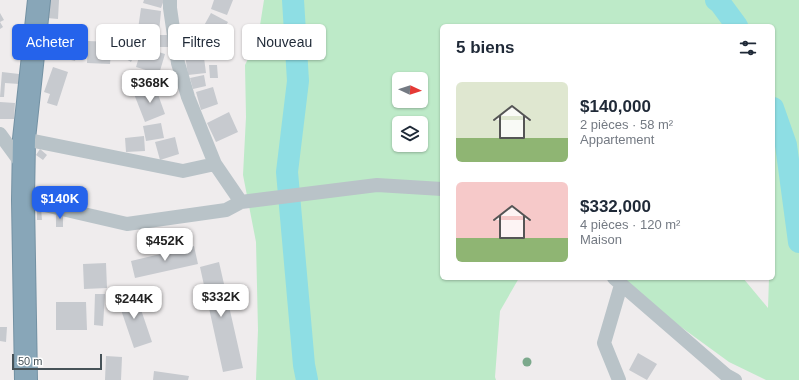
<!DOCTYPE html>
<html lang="fr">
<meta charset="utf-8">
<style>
:root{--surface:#fff;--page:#f2f2f3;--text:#1f2937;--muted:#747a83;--accent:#2563eb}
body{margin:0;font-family:Arial,sans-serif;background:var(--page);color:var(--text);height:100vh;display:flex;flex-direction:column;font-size:15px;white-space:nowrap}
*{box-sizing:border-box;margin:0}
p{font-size:13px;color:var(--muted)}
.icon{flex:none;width:22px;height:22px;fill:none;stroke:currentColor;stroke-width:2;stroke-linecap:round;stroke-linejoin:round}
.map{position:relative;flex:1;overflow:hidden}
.details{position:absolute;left:440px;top:24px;width:335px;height:256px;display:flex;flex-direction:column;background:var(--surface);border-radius:6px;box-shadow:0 1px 3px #0004}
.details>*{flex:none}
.banner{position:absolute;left:12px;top:24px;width:368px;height:36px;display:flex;gap:8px}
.needle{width:26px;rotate:93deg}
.fabs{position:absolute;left:392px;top:72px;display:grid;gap:8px}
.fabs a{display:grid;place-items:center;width:36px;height:36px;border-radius:6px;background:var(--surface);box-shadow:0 1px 3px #0004;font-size:20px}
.scale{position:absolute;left:12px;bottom:10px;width:90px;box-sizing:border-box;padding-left:4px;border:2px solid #465258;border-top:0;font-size:11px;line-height:14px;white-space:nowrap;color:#465258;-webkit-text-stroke:3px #fff;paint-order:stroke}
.price{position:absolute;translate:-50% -34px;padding:0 9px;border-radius:8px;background:#fff;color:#222;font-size:13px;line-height:26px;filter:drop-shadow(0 1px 2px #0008)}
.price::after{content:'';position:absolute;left:50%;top:24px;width:12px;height:9px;margin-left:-6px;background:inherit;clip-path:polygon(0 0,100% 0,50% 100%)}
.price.current{background:var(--accent);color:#fff}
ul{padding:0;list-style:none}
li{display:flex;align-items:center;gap:12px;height:100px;padding:0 16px}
li span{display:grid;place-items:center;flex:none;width:112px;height:80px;border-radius:6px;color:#555}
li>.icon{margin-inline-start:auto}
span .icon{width:48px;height:48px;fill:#fffc;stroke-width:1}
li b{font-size:17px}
h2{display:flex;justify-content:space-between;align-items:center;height:48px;padding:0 16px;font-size:17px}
.tag{padding:0 14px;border-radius:6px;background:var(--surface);box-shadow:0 1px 3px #0004;font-size:14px;line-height:36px}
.tag.current{background:var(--accent);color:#fff}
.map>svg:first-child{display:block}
.green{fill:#bdeac8;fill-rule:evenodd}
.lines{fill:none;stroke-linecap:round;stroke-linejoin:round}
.river{stroke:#8edee4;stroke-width:22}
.building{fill:#c7cacf}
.highway-casing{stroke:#7391a3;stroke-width:24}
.street{stroke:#b9c3c8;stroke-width:14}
.highway{stroke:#88a6b8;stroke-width:22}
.tree{fill:#7ca98c}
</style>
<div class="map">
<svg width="799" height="380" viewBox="0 0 799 380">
<rect width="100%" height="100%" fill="#efeced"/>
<!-- green -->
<path class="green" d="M264,0H799V380H766L729,362L633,292L619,278H743L768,308L769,278H773V26H442V278H519L500,311L495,377L496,380H256L258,330L256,242L243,175L246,117L245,65L258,38ZM399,79H421V101H399ZM399,123H421V145H399Z"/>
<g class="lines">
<!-- river -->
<path class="river" d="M293,0L298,81L287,172L304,365L307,380
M716,0L720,3L737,26
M773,108L786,145L799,242"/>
</g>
<!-- building -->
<path class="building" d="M49,0H59L58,19L47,18Z
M144,0H164L161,8L143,3Z
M214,0H233L227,15L211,9Z
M141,8L161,11L159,32L138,29Z
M0,13L4,20L0,22L3,27L0,29Z
M211,13L228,22L218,40L201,31Z
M61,31L81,36L75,61L55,56Z
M146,35H169V47H146Z
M120,40L137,50L131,62L114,52Z
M88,41L112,42L110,64L87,63Z
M195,46L196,51L203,50L206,73L188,75L184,48Z
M142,47L165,54L159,74L136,67Z
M209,65H217L218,78H210Z
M53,67L68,72L57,106L47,103L50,94L44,92Z
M130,71L148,73V76L153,77L152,86H147L146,89L129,88Z
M2,72L19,74V84L5,83L4,97H0Z
M204,75L206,86L193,89L190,78Z
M155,86L165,114L145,122L134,94Z
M213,87L218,104L201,110L196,92Z
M0,102L15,103L14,119H0Z
M229,112L238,132L216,142L207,123Z
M161,123L164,138L146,141L143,126Z
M144,136L145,151L126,152L125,138Z
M175,137L179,154L160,160L155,142Z
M40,149L47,155L43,160L36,155Z
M37,208H41L42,220H37Z
M56,214H63V227H56Z
M194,246L198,264L135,278L131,261Z
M219,262L243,368L223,372L200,267Z
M106,263L107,288L84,289L83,264Z
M135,292L152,342L134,348L117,298Z
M95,294H105L103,326L94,325Z
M56,302H86L87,330H56Z
M0,327H7L6,342L0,341Z
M638,353L657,364L647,380L629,370Z
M106,356L122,357L121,380H105Z
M154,371L189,376L188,380H153Z"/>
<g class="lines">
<defs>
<path id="highway" d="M26,380L23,200L24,139L39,0"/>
</defs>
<!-- highway casing -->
<use href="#highway" class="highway-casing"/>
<!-- street -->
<path class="street" d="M170,0V8L178,63L188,97L215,164L241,202
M0,134L24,167
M24,139L183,171L215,164
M23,200L127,224L226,210L241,202L377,185L442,189
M614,278L726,375L735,380
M619,380L604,343L621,285"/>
<!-- highway -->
<use href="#highway" class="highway"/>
</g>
<!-- trees -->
<circle class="tree" cx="527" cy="362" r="4.5"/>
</svg>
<div class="fabs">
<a><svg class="needle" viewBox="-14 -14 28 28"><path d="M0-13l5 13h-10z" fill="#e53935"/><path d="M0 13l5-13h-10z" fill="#747a83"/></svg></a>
<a><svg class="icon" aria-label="layers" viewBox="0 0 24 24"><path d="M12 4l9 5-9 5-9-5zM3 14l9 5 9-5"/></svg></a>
</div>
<div class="scale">50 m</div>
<b class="price" style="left:150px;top:104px">$368K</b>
<b class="price current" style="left:60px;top:220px">$140K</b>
<b class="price" style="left:165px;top:262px">$452K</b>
<b class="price" style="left:221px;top:318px">$332K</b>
<b class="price" style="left:134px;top:320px">$244K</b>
<div class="banner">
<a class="tag current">Acheter</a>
<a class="tag">Louer</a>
<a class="tag">Filtres</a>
<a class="tag">Nouveau</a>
</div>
<section class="details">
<h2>5 biens<svg class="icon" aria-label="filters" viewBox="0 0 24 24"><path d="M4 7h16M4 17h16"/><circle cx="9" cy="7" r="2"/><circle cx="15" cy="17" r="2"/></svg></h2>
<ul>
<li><span style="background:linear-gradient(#dfe7d0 70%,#8fb573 0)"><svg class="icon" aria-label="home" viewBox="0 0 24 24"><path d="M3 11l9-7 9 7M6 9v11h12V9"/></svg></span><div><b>$140,000</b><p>2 pièces · 58 m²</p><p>Appartement</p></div></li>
<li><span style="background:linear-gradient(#f6c9c9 70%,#8fb573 0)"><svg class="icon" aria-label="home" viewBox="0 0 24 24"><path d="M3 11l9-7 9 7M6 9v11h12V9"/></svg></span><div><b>$332,000</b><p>4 pièces · 120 m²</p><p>Maison</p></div></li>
</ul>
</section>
</div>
